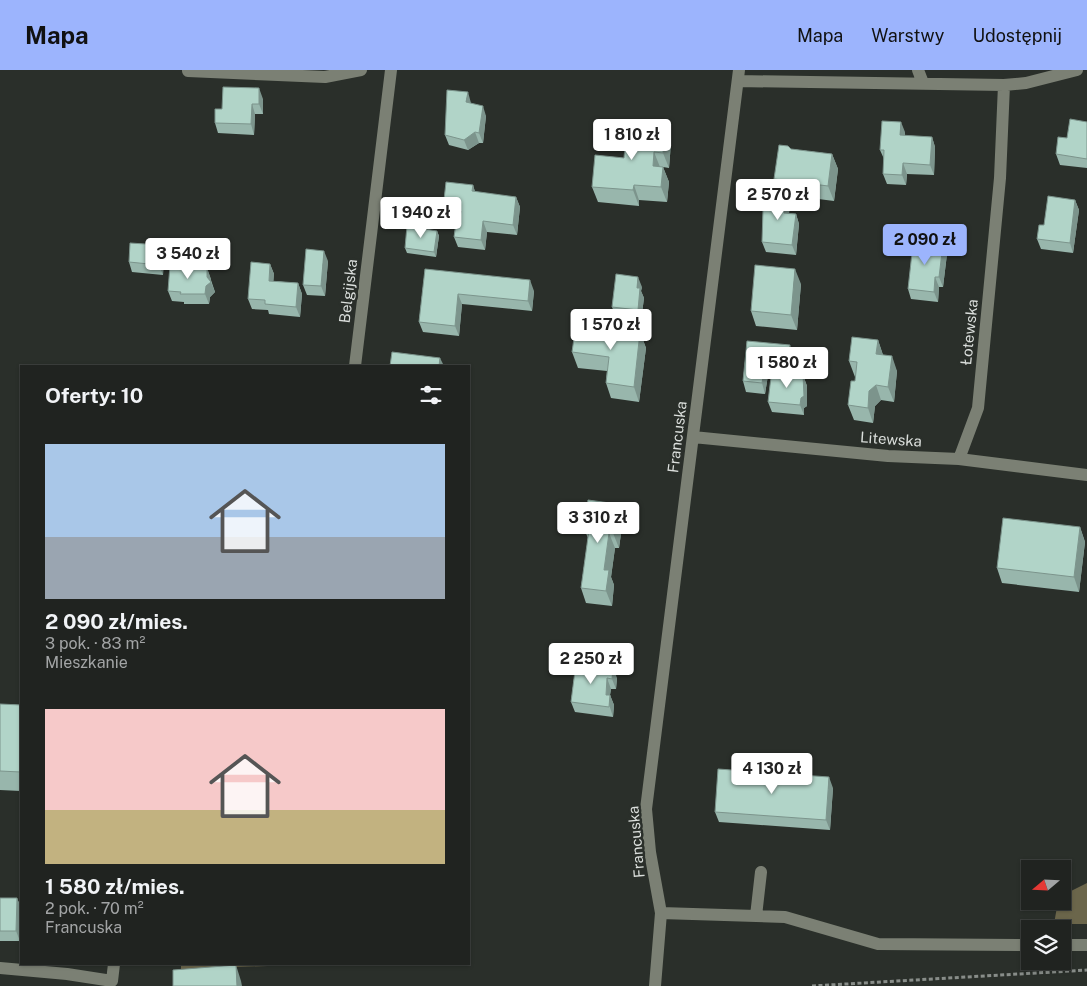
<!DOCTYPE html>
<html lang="pl">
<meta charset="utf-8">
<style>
:root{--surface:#202320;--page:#282b29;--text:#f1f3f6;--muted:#a2a4a5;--line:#3d403e;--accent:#9cb4fd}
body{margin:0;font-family:"Public Sans",sans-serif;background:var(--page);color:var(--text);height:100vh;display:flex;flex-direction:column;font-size:19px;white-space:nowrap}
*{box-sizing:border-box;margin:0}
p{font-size:16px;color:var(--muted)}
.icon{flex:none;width:28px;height:28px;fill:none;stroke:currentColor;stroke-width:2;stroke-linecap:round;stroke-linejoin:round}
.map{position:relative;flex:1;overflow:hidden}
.side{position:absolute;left:20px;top:295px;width:450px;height:600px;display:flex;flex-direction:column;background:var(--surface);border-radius:0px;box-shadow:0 1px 4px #0004,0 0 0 1px var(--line)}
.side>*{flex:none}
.needle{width:32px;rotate:251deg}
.fabs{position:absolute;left:1021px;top:790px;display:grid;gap:10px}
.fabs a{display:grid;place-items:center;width:50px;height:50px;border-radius:0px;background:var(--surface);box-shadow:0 1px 4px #0004,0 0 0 1px var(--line);font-size:25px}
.price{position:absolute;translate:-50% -42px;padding:0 11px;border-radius:5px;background:#fff;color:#222;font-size:16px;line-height:32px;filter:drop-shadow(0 1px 2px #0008)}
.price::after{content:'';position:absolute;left:50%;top:30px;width:15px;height:11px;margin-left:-8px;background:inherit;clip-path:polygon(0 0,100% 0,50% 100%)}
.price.on{background:var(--accent);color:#111}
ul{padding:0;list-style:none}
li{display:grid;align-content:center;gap:10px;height:265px;padding:0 25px}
li span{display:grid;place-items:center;height:155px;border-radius:0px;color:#555}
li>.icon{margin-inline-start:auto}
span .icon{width:90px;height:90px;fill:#fffc;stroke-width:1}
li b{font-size:21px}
h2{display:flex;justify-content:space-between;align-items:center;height:60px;padding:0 25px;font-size:21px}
header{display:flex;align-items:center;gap:30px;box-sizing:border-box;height:70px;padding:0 25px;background:var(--accent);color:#111}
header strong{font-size:24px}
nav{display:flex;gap:28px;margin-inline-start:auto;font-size:18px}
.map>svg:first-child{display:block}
.forest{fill:#6b664b}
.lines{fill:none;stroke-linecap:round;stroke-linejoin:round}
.path{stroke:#888d89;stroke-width:3;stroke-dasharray:4 2.5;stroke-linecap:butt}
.minor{stroke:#7b8074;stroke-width:12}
.wall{fill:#98b6ac}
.shaded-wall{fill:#7c948c}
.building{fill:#b1d4c8;stroke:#7c948c}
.labels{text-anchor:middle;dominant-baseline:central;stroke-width:5;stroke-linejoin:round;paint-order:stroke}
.street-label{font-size:15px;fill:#dbdfdc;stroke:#2a2f2a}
</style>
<header>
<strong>Mapa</strong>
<nav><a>Mapa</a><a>Warstwy</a><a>Udostępnij</a></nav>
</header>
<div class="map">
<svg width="1087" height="916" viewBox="0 0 1087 916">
<rect width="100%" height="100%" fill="#2a2f2a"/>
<!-- forest -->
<path class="forest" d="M1087,813V854H1054L1058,831H1062L1063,825Z
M181,894H294L295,895L181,899Z"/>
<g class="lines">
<!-- path -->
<path class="path" d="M812,916L1087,900"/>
<!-- minor -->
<path class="minor" d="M918,0L923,13
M188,1L325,7L361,0
M738,11L1004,15L1026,13L1077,0
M355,296L391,0
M693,367L888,386L959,389L1087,405
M959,389L978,338L1000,108L1004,15
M661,843L785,847L878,874L1030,875
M756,846L761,802
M1062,875H1087
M0,898L67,904L112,911L114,894
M655,916L661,843L650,782L646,739L739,0"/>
</g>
<!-- wall -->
<path class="wall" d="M263,29V44H255L254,65L218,63L215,53L222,39Z
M471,33L486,46L483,73H479L468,80L449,75L445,65Z
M1087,52V98L1060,95L1056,84L1067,68Z
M665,58L671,73L669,98L663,97L669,112L667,132L639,130V136L598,132L592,117L624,88Z
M905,62V66L932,67L935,77L934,105L907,104L906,115L887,114L883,104L884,89L880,80Z
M791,79L832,84L838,99L834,131L787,125L790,134L789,143L796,144L799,154L796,185L766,182L762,172L766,140L780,123L774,109Z
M473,115L475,122L516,127L520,137L517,165L487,162L485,180L458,177L454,167L456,150L447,149L443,139Z
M1075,130L1079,140L1073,183L1041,179L1037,169L1044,155Z
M437,161L439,166L436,187L407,183L405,178Z
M943,174L947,184L943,217H939L938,232L911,229L908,219L916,183Z
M161,175L164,186L163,205L132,202L129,192Z
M328,191L325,226L307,225L303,215Z
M270,194L274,204L273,211L298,213L302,224L300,247L269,244L268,240L252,239L248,229Z
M207,198L215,222L210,227L209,234H184V232L172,231L168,221Z
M425,199L534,221L532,241L462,234L459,266L423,262L419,252Z
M801,214L797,260L756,256L751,241Z
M642,217L641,221L644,228L641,251L616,247L612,237Z
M640,262L646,278L639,332L611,328L606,313L607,301L578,298L572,282Z
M878,270L883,285L897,301L894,332L881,330L875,336L873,353L854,350L848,335L856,307H855L849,291Z
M747,271L793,286L792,302L787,301L794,305H803L807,316V336L804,338V345L772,342L768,332L787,301L769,299L765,324L746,322L743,311Z
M623,449L619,478H615L611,507L614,515L612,536L586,533L581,518L588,468L584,459Z
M1080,457L1085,472L1079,522L1002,513L997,498Z
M576,593L617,608L616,619H611L610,625L614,635L613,647L575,642L571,632Z
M0,634L21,635V721L0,720Z
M833,718L830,760L719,752L715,742Z
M0,828H17L21,838L20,871H0Z"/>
<!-- shaded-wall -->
<path class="shaded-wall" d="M259,18L263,29V44L259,34Z
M468,22L471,33L470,42L466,32Z
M252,34L255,44L254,65L251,54Z
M483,36L486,46L483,73L479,63Z
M901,52L905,62L904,76L900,65Z
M665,58L671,73L669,98L663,83Z
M475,62L479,73L468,80L464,70Z
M932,67L935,77L934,105L930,95Z
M654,82L660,97L653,96Z
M832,84L838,99L834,131L828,116Z
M903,93L907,104L906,115L902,105Z
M663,97L669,112L667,132L661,117Z
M473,115L476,125L472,121Z
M634,115L639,130V136L633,120Z
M786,124L790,134L788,153L784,143Z
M516,127L520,137L517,165L513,155Z
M1075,130L1079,140L1073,183L1070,173Z
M796,144L799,154L796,185L792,175Z
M483,151L487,162L485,180L481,170Z
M437,161L439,166L436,187L434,182Z
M943,174L947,184L943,217L939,207Z
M161,175L164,186L163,205L159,195Z
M324,181L328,191L325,226L321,216Z
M270,194L274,204L273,221L269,211Z
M207,198L211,209V212L215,222L210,227L209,234L205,224Z
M795,199L801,214L797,260L791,245Z
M638,207L642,217L641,221L644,228L641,251L638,240L637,218Z
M935,207L939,217L938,232L934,222Z
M530,210L534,221L532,241L528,231Z
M298,213L302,224L300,247L296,237Z
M458,224L462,234L459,266L455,256Z
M640,262L646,278L639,332L634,317Z
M878,270L883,285L876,284Z
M790,275L793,286L792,302L788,291Z
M892,286L897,301L894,332L888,317Z
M440,288L444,296H439Z
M766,289L769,299L765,324L762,313Z
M803,305L807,316V336L804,338V345L800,335Z
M876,315L881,330L875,336L873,353L868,338L869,321Z
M617,434L623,449L619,478L613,463Z
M1080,457L1085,472L1079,522L1074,507Z
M609,463L615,478L611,507L614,515L612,536L606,521L604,500Z
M613,597L617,608L616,619L612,609Z
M607,608L611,619L610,625L614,635L613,647L606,625Z
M829,707L833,718L830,760L826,750Z
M17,828L21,838L20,871L16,861Z
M236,895L241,911L242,916H237Z"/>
<!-- building -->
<path class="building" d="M223,17L259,18V34H252L251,54L215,53V39H222Z
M447,20L468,22L466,32L483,36L479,63L475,62L464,70L445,65Z
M1070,49L1087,52V89L1056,84L1058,67L1067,68Z
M882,51L901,52L900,65L932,67L930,95L903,93L902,105L883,104L884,80H880Z
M627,54L665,58L663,83L654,82L653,96L663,97L661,117L634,115L633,120L592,117L595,85L624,88Z
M779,75L788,76L791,79L832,84L828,116L774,109Z
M446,112L473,115L472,121L516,127L513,155L483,151L481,170L454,167L457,147H460L461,141L443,139Z
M768,122L786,124L784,143L796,144L792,175L762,172L763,140H766Z
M1048,126L1075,130L1070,173L1037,169L1039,155H1044Z
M407,156L437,161L434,182L405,178Z
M917,171L943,174L939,207H935L934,222L908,219L912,183H916Z
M130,173L161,175L159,195L129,192Z
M306,179L324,181L321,216L303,215Z
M251,192L270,194L269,211L298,213L296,237L265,234V230L248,229Z
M170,195L207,198V207L211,212L206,216L205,224H180L181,222L168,221Z
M755,195L795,199L791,245L751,241Z
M425,199L530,210L528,231L458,224L455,256L419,252Z
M616,204L638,207L637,218H640L638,240L612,237Z
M576,255L640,262L634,317L606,313L609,287L572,282Z
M852,267L878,270L876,284L892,286L888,317L876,315L869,321L868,338L848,335L851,311H855L857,292L849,291Z
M747,271L790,275L788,291L766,289L762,313L743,311Z
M392,282L440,288L439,296H390Z
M787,301L794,305H803L804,326L801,328L800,335L768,332L771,307L783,308V303Z
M588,430L617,434L613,463H609L604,500H609L606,521L581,518L589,460L584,459Z
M1003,448L1080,457L1074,507L997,498Z
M576,593L613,597L612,609L607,608L606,625H610L609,637L571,632Z
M0,634L21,635V702L0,701Z
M718,699L829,707L826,750L715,742Z
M0,828H17L16,861H0Z
M236,895L237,916H173V900Z"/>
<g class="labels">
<!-- street labels -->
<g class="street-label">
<text transform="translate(348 221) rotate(-83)">Belgijska</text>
<text transform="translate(969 262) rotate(-84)">Łotewska</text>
<text transform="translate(677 367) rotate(-83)">Francuska</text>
<text transform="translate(891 369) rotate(4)">Litewska</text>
<text transform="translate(636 772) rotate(-95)">Francuska</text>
</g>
</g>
</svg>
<div class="fabs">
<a><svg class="needle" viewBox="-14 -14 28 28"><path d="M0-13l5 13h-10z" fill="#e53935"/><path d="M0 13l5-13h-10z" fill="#a2a4a5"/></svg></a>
<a><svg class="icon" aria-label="layers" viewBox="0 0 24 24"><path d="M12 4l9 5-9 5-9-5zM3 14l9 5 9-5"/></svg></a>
</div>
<b class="price" style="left:632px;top:91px">1 810 zł</b>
<b class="price" style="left:778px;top:151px">2 570 zł</b>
<b class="price" style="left:421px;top:169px">1 940 zł</b>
<b class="price on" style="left:925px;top:196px">2 090 zł</b>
<b class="price" style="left:188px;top:210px">3 540 zł</b>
<b class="price" style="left:611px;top:281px">1 570 zł</b>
<b class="price" style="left:787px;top:319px">1 580 zł</b>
<b class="price" style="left:598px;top:474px">3 310 zł</b>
<b class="price" style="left:591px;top:615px">2 250 zł</b>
<b class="price" style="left:772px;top:725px">4 130 zł</b>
<section class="side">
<h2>Oferty: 10<svg class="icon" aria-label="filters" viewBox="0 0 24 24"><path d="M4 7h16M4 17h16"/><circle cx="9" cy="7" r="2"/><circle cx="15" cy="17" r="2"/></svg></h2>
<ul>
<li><span style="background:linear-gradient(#a9c7e8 60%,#9aa5b1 0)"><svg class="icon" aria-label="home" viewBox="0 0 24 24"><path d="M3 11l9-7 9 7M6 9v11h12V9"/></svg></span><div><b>2 090 zł/mies.</b><p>3 pok. · 83 m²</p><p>Mieszkanie</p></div></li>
<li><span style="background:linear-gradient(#f6c9c9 65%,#c2b280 0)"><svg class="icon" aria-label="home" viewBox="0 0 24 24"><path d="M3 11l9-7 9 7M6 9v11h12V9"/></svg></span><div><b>1 580 zł/mies.</b><p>2 pok. · 70 m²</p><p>Francuska</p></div></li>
</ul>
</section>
</div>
